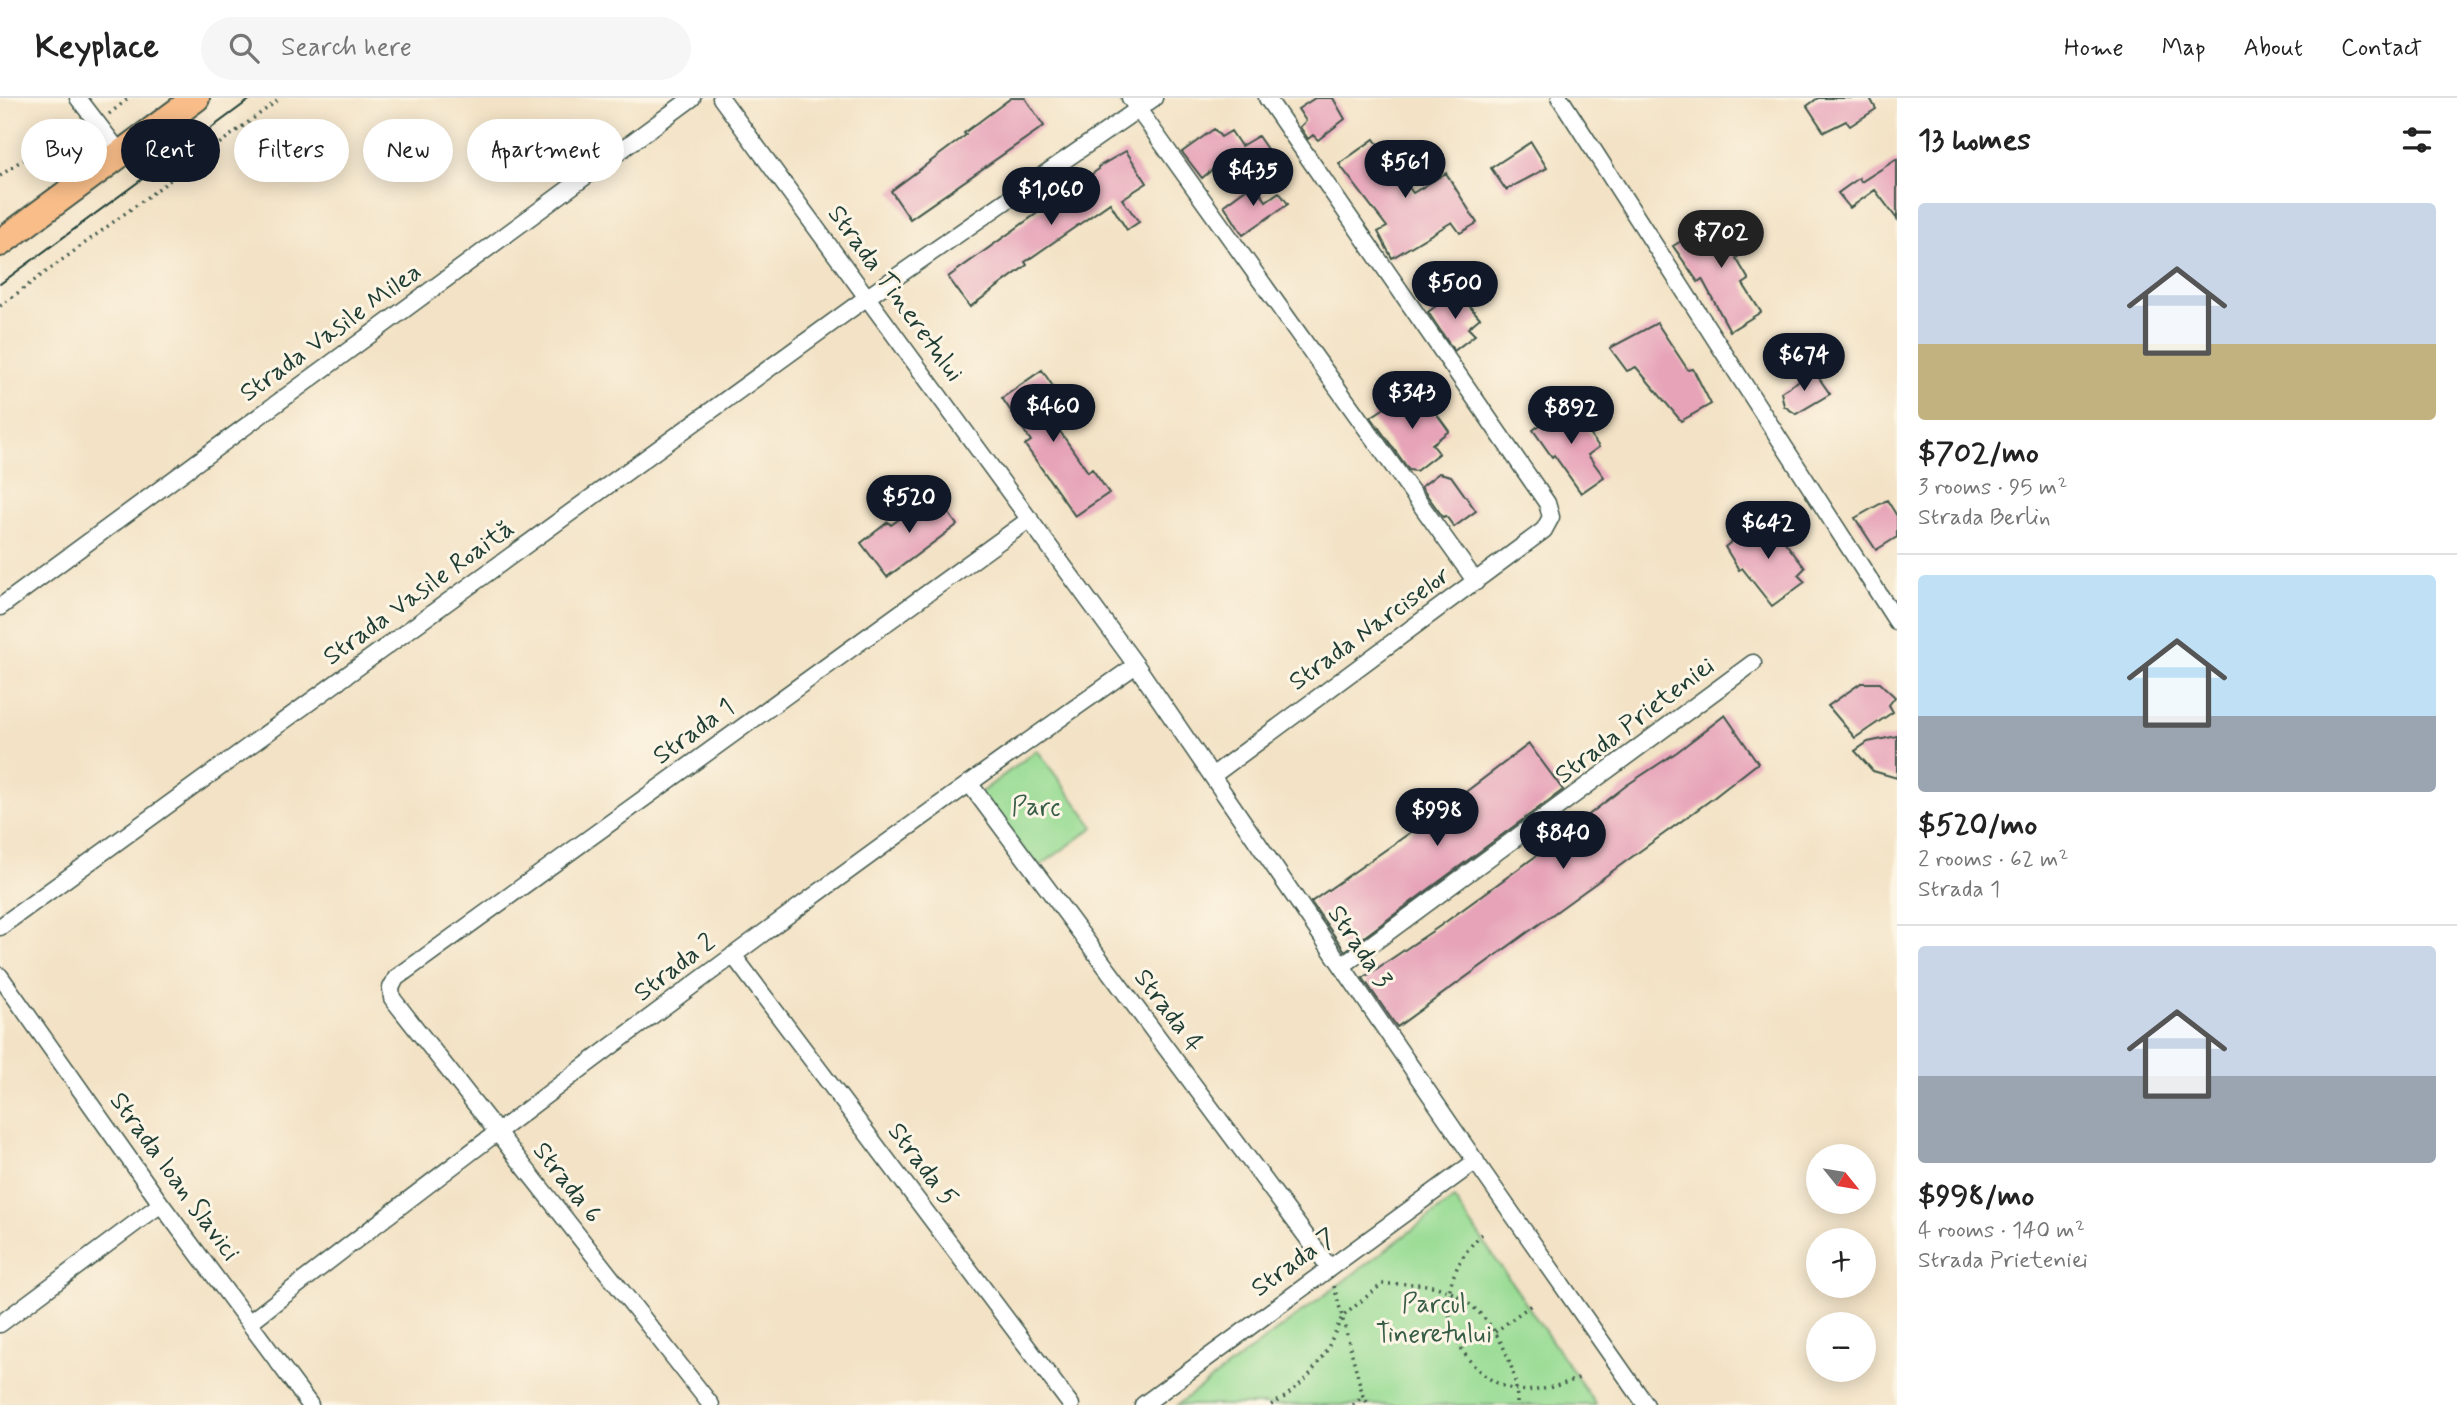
<!DOCTYPE html>
<meta charset="utf-8">
<style>
:root{--surface:#fff;--page:#f6f6f6;--text:#222;--muted:#767676;--line:#e0e0e0;--accent:#111827}
body{margin:0;font-family:Mynerve,sans-serif;background:var(--page);color:var(--text);height:100vh;display:flex;flex-direction:column;font-size:26px;white-space:nowrap}
*{box-sizing:border-box;margin:0}
p{font-size:23px;color:var(--muted)}
.icon{flex:none;width:38px;height:38px;fill:none;stroke:currentColor;stroke-width:2;stroke-linecap:round;stroke-linejoin:round}
.map{position:relative;flex:1;overflow:hidden}
.drawer{display:flex;flex-direction:column;background:var(--surface);width:560px}
.drawer>*{flex:none}
.guide{position:absolute;left:21px;top:21px;width:665px;height:63px;display:flex;gap:14px}
.needle{width:46px;rotate:120deg}
.controls{position:absolute;left:1806px;top:1046px;display:grid;gap:14px}
.controls a{display:grid;place-items:center;width:70px;height:70px;border-radius:50%;background:var(--surface);box-shadow:0 4px 18px #0003;font-size:35px}
.price{position:absolute;translate:-50% -60px;padding:0 16px;border-radius:24px;background:var(--accent);color:#fff;font-size:23px;line-height:46px;filter:drop-shadow(0 2px 4px #0008)}
.price::after{content:'';position:absolute;left:50%;top:42px;width:21px;height:16px;margin-left:-10px;background:inherit;clip-path:polygon(0 0,100% 0,50% 100%)}
.price.current{background:#222;color:#fff}
ul{padding:0;list-style:none}
li{display:grid;align-content:center;gap:14px;height:371px;padding:0 21px}
li+li{border-top:2px solid var(--line)}
li span{display:grid;place-items:center;height:217px;border-radius:7px;color:#555}
li>.icon{margin-inline-start:auto}
span .icon{width:126px;height:126px;fill:#fffc;stroke-width:1}
li b{font-size:30px}
h2{display:flex;justify-content:space-between;align-items:center;height:84px;padding:0 21px;font-size:30px}
.pill{padding:0 24px;border-radius:32px;background:var(--surface);box-shadow:0 4px 18px #0003;font-size:24px;line-height:63px}
.pill.current{background:var(--accent);color:#fff}
header{display:flex;align-items:center;gap:42px;box-sizing:border-box;height:98px;padding:0 35px;background:var(--surface);border-bottom:2px solid var(--line)}
header strong{font-size:33px}
nav{display:flex;gap:38px;margin-inline-start:auto;font-size:24px}
.search{width:490px;height:63px;background:var(--page);display:flex;align-items:center;gap:18px;box-sizing:border-box;padding:0 24px;border-radius:38px;color:var(--muted);font-size:26px}
main{display:flex;flex:1;min-height:0}
.map>svg:first-child{display:block}
.green{fill:#99dc94;stroke:#5c8c64;stroke-width:2}
.building{fill:#e7a4b9}
.lines{fill:none;stroke-linecap:round;stroke-linejoin:round}
.street-casing{stroke:#3f564a;stroke-width:19}
.primary-casing{stroke:#3f564a;stroke-width:30}
.path{stroke:#3f564a;stroke-width:3.5;stroke-dasharray:2 5;stroke-linecap:butt}
.street{stroke:#fff;stroke-width:16}
.primary{stroke:#f8bd89;stroke-width:26}
.tram{stroke:#1f3d34;stroke-width:2}
.labels{text-anchor:middle;dominant-baseline:central;stroke-width:6;stroke-linejoin:round;paint-order:stroke}
.street-label{font-size:26px;fill:#1f3d34;stroke:#fcf5e5}
.park-label{font-size:26px;fill:#375d47;stroke:#fcf5e5}
</style>
<header>
<strong>Keyplace</strong>
<div class="search"><svg class="icon" aria-label="search" viewBox="0 0 24 24"><circle cx="10" cy="10" r="6"/><path d="M15 15l6 6"/></svg>Search here</div>
<nav><a>Home</a><a>Map</a><a>About</a><a>Contact</a></nav>
</header>
<main>
<div class="map">
<svg width="1897" height="1307" viewBox="0 0 1897 1307">
<rect width="100%" height="100%" fill="#fcf5e5"/>
<filter id="ink" filterUnits="userSpaceOnUse"><feTurbulence type="fractalNoise" baseFrequency=".0143" numOctaves="2"/><feDisplacementMap in="SourceGraphic" scale="14" xChannelSelector="R" yChannelSelector="G"/><feConvolveMatrix kernelMatrix="1 2 1 2 8 2 1 2 1" color-interpolation-filters="sRGB"/></filter>
<filter id="wash" filterUnits="userSpaceOnUse"><feTurbulence type="fractalNoise" baseFrequency=".00686" numOctaves="4" result="noise"/><feDisplacementMap in="SourceGraphic" scale="28" xChannelSelector="R" yChannelSelector="G"/><feGaussianBlur stdDeviation="1.57" result="paint"/><feColorMatrix in="noise" values="0 0 0 0 0 0 0 0 0 0 0 0 0 0 0 0 0 1.4 0 .05"/><feComposite in="paint" operator="in"/></filter>
<g filter="url(#wash)">
<rect width="100%" height="100%" fill="#f3e2c5"/>
<!-- green -->
<path class="green" d="M1037,652L1094,729L1037,770L980,695Z
M1454,1101L1596,1307H1177Z"/>
<g id="blocks">
<!-- building -->
<path class="building" d="M1011,0H1025L1044,28L910,121L891,93L966,37L964,35Z
M1315,0H1333L1345,21L1318,42L1313,37L1308,41L1300,29L1306,23L1298,11Z
M1818,0H1870L1876,11L1850,28L1846,23L1824,34L1807,8Z
M1214,31L1221,39L1231,33L1241,48L1258,38L1269,54L1240,71L1228,59L1202,80L1182,54Z
M1374,41L1413,95L1446,75L1477,125L1460,135L1452,124L1392,160L1378,134L1387,129L1339,66Z
M1531,44L1547,70L1506,92L1491,70Z
M1126,53L1147,85L1122,101L1139,124L1127,132L1110,105L1025,164L1027,167L970,209L948,179L1099,71L1098,69Z
M1897,61V121L1875,92L1850,110L1838,95L1859,80L1861,84Z
M1254,85L1266,103L1279,94L1288,106L1243,137L1224,107Z
M1712,125L1718,133L1728,128L1737,140L1751,133L1758,146L1736,160L1749,182L1743,186L1761,214L1730,233L1702,181L1698,184L1673,148Z
M1448,199L1463,201L1480,220L1468,230L1475,237L1454,253L1428,214Z
M1657,225L1688,272L1693,271L1711,306L1681,323L1636,269L1627,273L1610,250Z
M1042,272L1062,302L1046,313L1088,374L1092,371L1109,395L1075,418L1025,347L1031,343L1002,300Z
M1814,273L1830,296L1796,316L1784,308L1781,294Z
M1425,300L1449,333L1432,346L1439,355L1416,373L1409,372L1371,319L1394,304L1403,309Z
M1573,303L1585,320L1581,323L1599,349L1588,357L1604,379L1581,395L1554,357L1552,359L1533,332Z
M1439,375L1451,378L1476,413L1454,429L1446,418L1443,419L1421,389Z
M935,396L957,427L887,479L861,445L888,424L891,427Z
M1887,402L1897,418V439L1876,452L1855,420Z
M1780,423L1789,440L1784,443L1805,470L1798,477L1805,484L1772,508L1742,470L1739,472L1725,449L1746,432Z
M1861,585H1880L1895,599L1889,607L1893,614L1855,640L1828,608Z
M1725,617L1758,665L1712,701L1397,929L1363,880L1440,828L1536,758L1627,687L1677,654Z
M1897,638V680L1873,673L1855,653L1868,644Z
M1529,646L1563,692L1345,853L1311,804L1434,718Z"/>
</g>
</g>
<g filter="url(#ink)">
<use href="#blocks" fill-opacity="0" stroke="#3f564a" stroke-width="2"/>
<g class="lines">
<defs>
<path id="street" d="M78,0L121,56
M721,0L1136,567L1485,1077L1646,1307
M1130,0L1476,484
M1560,0L1897,524
M0,509L692,0
M1212,678L1544,432L1551,419L1547,405L1267,0
M969,685L1329,1169
M0,829L866,200L1154,0
M733,857L1071,1307
M1342,868L1753,565
M0,878L161,1106L310,1307
M250,1224C541,998 835,778 1136,567
M0,1226L161,1106
M711,1307L392,900L391,890L396,880L1030,421
M1143,1307L1476,1063"/>
<path id="primary" d="M0,145L196,0"/>
</defs>
<!-- street casing -->
<use href="#street" class="street-casing"/>
<!-- primary casing -->
<use href="#primary" class="primary-casing"/>
<!-- path -->
<path class="path" d="M109,16L129,0
M0,78L18,65L82,33
M0,208L281,0
M1482,1136C1468,1149 1456,1167 1451,1186C1440,1230 1471,1285 1519,1292C1539,1295 1563,1286 1582,1279
M1334,1188L1363,1298L1369,1307
M1495,1234L1531,1207
M1271,1307L1285,1299L1307,1280L1325,1256L1342,1219L1382,1186C1396,1186 1412,1185 1426,1187C1480,1194 1518,1255 1517,1307
M1353,1307L1363,1298"/>
<!-- street -->
<use href="#street" class="street"/>
<!-- primary -->
<use href="#primary" class="primary"/>
<!-- tram -->
<path class="tram" d="M0,186L252,0"/>
</g>
</g>
<g class="labels">
<!-- street labels -->
<g class="street-label">
<text transform="translate(895 196) rotate(54)">Strada Tineretului</text>
<text transform="translate(331 235) rotate(-36)">Strada Vasile Milea</text>
<text transform="translate(419 495) rotate(-36)">Strada Vasile Roaită</text>
<text transform="translate(1370 531) rotate(-36)">Strada Narciselor</text>
<text transform="translate(1635 623) rotate(-37)">Strada Prieteniei</text>
<text transform="translate(694 634) rotate(-36)">Strada 1</text>
<text transform="translate(1359 849) rotate(56)">Strada 3</text>
<text transform="translate(675 870) rotate(-37)">Strada 2</text>
<text transform="translate(1168 913) rotate(53)">Strada 4</text>
<text transform="translate(922 1067) rotate(53)">Strada 5</text>
<text transform="translate(174 1079) rotate(54)">Strada Ioan Slavici</text>
<text transform="translate(567 1085) rotate(52)">Strada 6</text>
<text transform="translate(1294 1165) rotate(-36)">Strada 7</text>
</g>
<!-- park labels -->
<g class="park-label">
<text x="1036" y="710">Parc</text>
<text x="1434" y="1207">Parcul<tspan x="1434" dy="30">Tineretului</tspan></text>
</g>
</g>
</svg>
<div class="controls">
<a><svg class="needle" viewBox="-14 -14 28 28"><path d="M0-13l5 13h-10z" fill="#e53935"/><path d="M0 13l5-13h-10z" fill="#767676"/></svg></a>
<a>+</a>
<a>−</a>
</div>
<b class="price" style="left:1405px;top:102px">$561</b>
<b class="price" style="left:1253px;top:110px">$435</b>
<b class="price" style="left:1051px;top:129px">$1,060</b>
<b class="price current" style="left:1721px;top:172px">$702</b>
<b class="price" style="left:1455px;top:223px">$500</b>
<b class="price" style="left:1804px;top:295px">$674</b>
<b class="price" style="left:1412px;top:333px">$343</b>
<b class="price" style="left:1053px;top:346px">$460</b>
<b class="price" style="left:1571px;top:348px">$892</b>
<b class="price" style="left:909px;top:437px">$520</b>
<b class="price" style="left:1768px;top:463px">$642</b>
<b class="price" style="left:1437px;top:750px">$998</b>
<b class="price" style="left:1563px;top:773px">$840</b>
<div class="guide">
<a class="pill">Buy</a>
<a class="pill current">Rent</a>
<a class="pill">Filters</a>
<a class="pill">New</a>
<a class="pill">Apartment</a>
</div>
</div>
<section class="drawer">
<h2>13 homes<svg class="icon" aria-label="filters" viewBox="0 0 24 24"><path d="M4 7h16M4 17h16"/><circle cx="9" cy="7" r="2"/><circle cx="15" cy="17" r="2"/></svg></h2>
<ul>
<li><span style="background:linear-gradient(#c9d6e8 65%,#c2b280 0)"><svg class="icon" aria-label="home" viewBox="0 0 24 24"><path d="M3 11l9-7 9 7M6 9v11h12V9"/></svg></span><div><b>$702/mo</b><p>3 rooms · 95 m²</p><p>Strada Berlin</p></div></li>
<li><span style="background:linear-gradient(#bfe0f5 65%,#9aa5b1 0)"><svg class="icon" aria-label="home" viewBox="0 0 24 24"><path d="M3 11l9-7 9 7M6 9v11h12V9"/></svg></span><div><b>$520/mo</b><p>2 rooms · 62 m²</p><p>Strada 1</p></div></li>
<li><span style="background:linear-gradient(#c9d6e8 60%,#9aa5b1 0)"><svg class="icon" aria-label="home" viewBox="0 0 24 24"><path d="M3 11l9-7 9 7M6 9v11h12V9"/></svg></span><div><b>$998/mo</b><p>4 rooms · 140 m²</p><p>Strada Prieteniei</p></div></li>
</ul>
</section>
</main>
